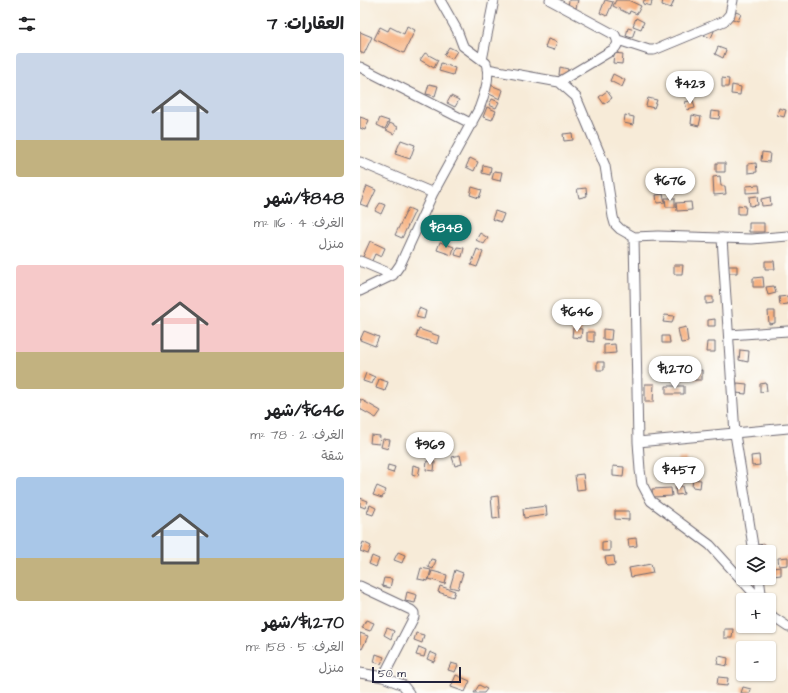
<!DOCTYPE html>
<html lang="ar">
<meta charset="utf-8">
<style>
:root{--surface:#fff;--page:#f2f2f2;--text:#202124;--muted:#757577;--accent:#0f766e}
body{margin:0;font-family:"Architects Daughter","Playpen Sans Arabic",sans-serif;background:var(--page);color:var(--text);direction:rtl;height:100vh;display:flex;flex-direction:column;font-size:15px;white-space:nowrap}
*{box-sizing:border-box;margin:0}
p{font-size:13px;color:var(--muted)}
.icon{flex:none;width:22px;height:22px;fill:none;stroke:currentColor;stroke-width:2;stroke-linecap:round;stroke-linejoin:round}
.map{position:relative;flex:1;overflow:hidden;direction:ltr}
.side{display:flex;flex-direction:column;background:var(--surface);width:360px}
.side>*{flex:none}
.buttons{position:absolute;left:376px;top:545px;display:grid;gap:8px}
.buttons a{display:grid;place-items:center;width:40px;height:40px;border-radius:4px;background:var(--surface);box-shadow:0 1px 3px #0004;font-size:20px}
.scale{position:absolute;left:12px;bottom:10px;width:89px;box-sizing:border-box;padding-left:4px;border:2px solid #22223b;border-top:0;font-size:11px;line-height:14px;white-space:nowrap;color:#22223b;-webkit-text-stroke:3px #fdfcf7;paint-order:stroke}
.price{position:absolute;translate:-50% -34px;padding:0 9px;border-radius:14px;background:#fff;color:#222;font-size:13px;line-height:26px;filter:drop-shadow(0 1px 2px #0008)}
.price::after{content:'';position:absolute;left:50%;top:24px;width:12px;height:9px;margin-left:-6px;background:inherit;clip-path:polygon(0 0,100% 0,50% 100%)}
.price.on{background:var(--accent);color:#fff}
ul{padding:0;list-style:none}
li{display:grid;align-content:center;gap:8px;height:212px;padding:0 16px}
li span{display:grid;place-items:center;height:124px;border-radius:4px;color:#555}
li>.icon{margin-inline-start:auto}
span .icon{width:72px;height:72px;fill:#fffc;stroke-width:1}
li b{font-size:17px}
h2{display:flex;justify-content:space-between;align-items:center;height:48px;padding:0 16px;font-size:17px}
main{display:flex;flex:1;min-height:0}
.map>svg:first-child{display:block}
.building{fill:#f6af7d}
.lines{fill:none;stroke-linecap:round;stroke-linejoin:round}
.minor-casing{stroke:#6d6872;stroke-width:11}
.minor{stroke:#fff;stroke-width:9}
</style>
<main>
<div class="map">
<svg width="428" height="693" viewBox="0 0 428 693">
<rect width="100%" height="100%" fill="#fdfcf7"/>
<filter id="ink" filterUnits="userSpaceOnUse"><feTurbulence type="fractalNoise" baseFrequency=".025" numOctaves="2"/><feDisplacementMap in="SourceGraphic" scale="8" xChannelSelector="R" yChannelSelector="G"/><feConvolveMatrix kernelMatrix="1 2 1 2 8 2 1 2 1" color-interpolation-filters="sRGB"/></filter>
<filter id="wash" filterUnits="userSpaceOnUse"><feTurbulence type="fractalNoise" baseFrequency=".012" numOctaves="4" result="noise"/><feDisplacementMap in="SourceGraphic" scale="16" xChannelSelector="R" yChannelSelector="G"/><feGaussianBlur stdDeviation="0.9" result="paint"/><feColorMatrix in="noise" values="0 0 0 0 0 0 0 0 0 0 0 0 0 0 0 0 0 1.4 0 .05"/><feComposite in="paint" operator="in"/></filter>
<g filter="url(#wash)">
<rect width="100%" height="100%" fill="#f7ebd8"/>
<g id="blocks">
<!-- building -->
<path class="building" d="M209,0H218L216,8L208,7Z
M245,0L253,2L247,16L240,13Z
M256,0H268L281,6L277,14L270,11L269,14L253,6Z
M284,0H292L291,6L283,4Z
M303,0H314L311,8L302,5Z
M373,11L381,14L378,21L370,18Z
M276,18L284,22L281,29L273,26Z
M47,26L55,30L44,53L14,39L20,27L28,31L30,27L44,34Z
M268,28L275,30L272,38L266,36Z
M346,28L354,31L351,38L343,35Z
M0,32L12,37L4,54L0,52Z
M188,39L197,42L194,50L185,47Z
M89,47L97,51L92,59L84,55Z
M358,47L366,50L363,58L355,54Z
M65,53L78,60L74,68L60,60Z
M254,53L263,54L262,64L253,63Z
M81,63L95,68L93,75L79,71Z
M200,67L208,69L207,77L199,75Z
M253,74L265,80L262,87L250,81Z
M362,78L369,79L368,87H362Z
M69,84L78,86L75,96L66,94Z
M128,84L143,90L140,99L125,92Z
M372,85L381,87L380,95L371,94Z
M247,91L252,98L244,104L239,97Z
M91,96L99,100L95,107L87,103Z
M288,98L297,100L294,108L286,106Z
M132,99L139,102L136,108L129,105Z
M333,100L335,108L327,110L325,102Z
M127,107L136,111L132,120L123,117Z
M419,108L426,110L424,117L417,115Z
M351,111L360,112L359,119L350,118Z
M265,115L274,117L273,125L264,123Z
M332,115L341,117L339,126L331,124Z
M0,117L9,120L5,130L0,128Z
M20,118L29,121L25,129L17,125Z
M30,123L38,127L34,134L26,130Z
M212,133L213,140L204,141L203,134Z
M41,140L55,145L50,159L35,154Z
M402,152L410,153L409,162L401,161Z
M110,158L118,162L114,171L106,167Z
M356,163H365V172H356Z
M396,163L397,172L388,173V164Z
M123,165L131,167L130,175L122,173Z
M134,171L142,172L140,181L132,179Z
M360,176L361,186H365L366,194L354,195L353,177Z
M399,185L400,192L386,193V186Z
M7,186L16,190L8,207L0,204Z
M112,187L122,190L119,198L110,195Z
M226,188L227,196L219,198L217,189Z
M303,194L305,202L297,203L296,195Z
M397,196L398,205L390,206L389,197Z
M410,197L411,205L402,206L401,199Z
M305,198H315V207H306Z
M331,202L332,210L317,211L316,203Z
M20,203L25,205L21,214L15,211Z
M378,205L386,206L385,214H378Z
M48,208L55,211L42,238L35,235Z
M135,211L144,214L141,222L132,219Z
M80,219L88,221L87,228L78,227Z
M389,223H404V232H389Z
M120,233L128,238L124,244L116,240Z
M10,241L25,248L21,257L15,254L11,263L2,259Z
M80,242L94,247L92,255L77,250Z
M97,247L104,248L102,257L95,255Z
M117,249L123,252L117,267L111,265Z
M405,261H414L415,269H405Z
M314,265H323L322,274H314Z
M367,266H377V273H368Z
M403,277L404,287H393V278Z
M414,286L416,293L408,295L406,287Z
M428,296V304L420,305L419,297Z
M346,297H353V303L346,304Z
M59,308L66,311L64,319L56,317Z
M408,311H415V323L409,324Z
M305,315L314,316L312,323L303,322Z
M355,319V326H348V320Z
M326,327L328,342L321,343L318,329Z
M213,328L222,329L221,338L212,337Z
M59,329L79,336L77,344L56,337Z
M243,329L252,330L251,340L243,339Z
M4,331L19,337L15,346L0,340Z
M227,332H234V342L227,341Z
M302,336H309L310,343H302Z
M347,342H355V352H346Z
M255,344L256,353L244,354V345Z
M380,350L389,351L388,362L379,360Z
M237,362H244V370H237Z
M324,365H333V373H325Z
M342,370V380H334V371Z
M6,373L15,377L12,384L3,381Z
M19,379L28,382L25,391L16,388Z
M377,383L387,384L386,394L376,393Z
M406,383L407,391L400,392V384Z
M285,384H294L293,402H285Z
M306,386H324V394H306Z
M0,399L21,411L16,418L0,409Z
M11,435L20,436L19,444L10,443Z
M23,439L30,440L28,449L21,447Z
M100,455L102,464L95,466L92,457Z
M399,455L400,465L392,466L391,456Z
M317,458H326V466H318Z
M67,461L75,462L74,471L66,470Z
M28,465L35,467L33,473L27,471Z
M53,465L60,467L58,476L52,474Z
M253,466L264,467L263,477L253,476Z
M223,474L225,489L217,490L215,475Z
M333,479L341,480L340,488L332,487Z
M17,486L26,490L22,498L13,495Z
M322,486L324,494L316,495L315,487Z
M311,488L312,496L293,497L292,489Z
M138,496L140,518L133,519L131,497Z
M0,498L8,501L5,508L0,506Z
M10,505L16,508L13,515L7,513Z
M186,506L187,515L164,518L163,509Z
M255,511H269V520L255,519Z
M276,538L277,546L269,547L268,539Z
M250,541V551H242V542Z
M3,542L11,546L8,554L0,551Z
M405,544L406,551L397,552V545Z
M38,552L45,555L42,563L34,560Z
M12,556L19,559L16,567L9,564Z
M254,556L255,565L247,566L245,557Z
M428,557V565L419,566L418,558Z
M71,559L76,560L73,569L68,567Z
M291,564L293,573L271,577L269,568Z
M421,567V575L413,576L412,568Z
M61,568L71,570L68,581L58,579Z
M95,570L103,573L98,589L90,587Z
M72,571L87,575L85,584L69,579Z
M24,578L32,579L30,588L22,586Z
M80,586L95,591L93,597L78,592Z
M47,592L57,595L55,603L45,601Z
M6,620L14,623L10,631L2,628Z
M27,628L34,631L31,639L24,635Z
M364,629H373L372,638H364Z
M0,633L8,636L2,649L0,648Z
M56,633L64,635L62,643L54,640Z
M59,647L66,650L64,657L56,655Z
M70,652L77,655L74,662L67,659Z
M16,654L24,657L21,664L14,662Z
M359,656L368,658L367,666L357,664Z
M91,663L98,665L95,672L88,670Z
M96,675L110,681L105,692L91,687Z
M358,677L368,678L367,686L357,685Z
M119,685L127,689L124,693H114Z
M383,687L391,689L390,693H381Z"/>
</g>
</g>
<g filter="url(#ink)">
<use href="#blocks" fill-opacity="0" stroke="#6d6872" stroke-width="1"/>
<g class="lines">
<defs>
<path id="minor" d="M190,0L255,35C258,41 259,44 254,49L199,82
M258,40L289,50H294L364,21L370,14L373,0
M122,60L134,0
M0,67L112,124
M127,69L199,82L216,97L245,166L253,217L255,224L260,229L274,237L298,236L392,239L428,236
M0,162L73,193
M274,237L278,442L280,470L282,484L291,501L350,545L400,600
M362,238L375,434L394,552
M0,261L33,275
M0,291L33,275L40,265L73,193L119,109C124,95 131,78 126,63L103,46L97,30L80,0
M369,335L428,331
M278,442L428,428
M399,578L402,600
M0,586L51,610L54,613V617L23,677L43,685L49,693
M409,612L413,617L428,627
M0,673L23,677"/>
</defs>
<!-- minor casing -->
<use href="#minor" class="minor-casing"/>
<!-- minor -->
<use href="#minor" class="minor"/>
</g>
</g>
</svg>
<div class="buttons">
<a><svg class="icon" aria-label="layers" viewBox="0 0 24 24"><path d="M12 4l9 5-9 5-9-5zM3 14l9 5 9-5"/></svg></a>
<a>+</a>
<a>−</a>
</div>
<div class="scale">50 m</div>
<b class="price" style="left:330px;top:105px">$423</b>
<b class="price" style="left:310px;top:202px">$676</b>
<b class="price on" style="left:86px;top:249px">$848</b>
<b class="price" style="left:217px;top:333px">$646</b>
<b class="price" style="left:315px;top:390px">$1,270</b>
<b class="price" style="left:70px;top:466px">$969</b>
<b class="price" style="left:319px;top:491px">$457</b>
</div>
<section class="side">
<h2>العقارات: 7<svg class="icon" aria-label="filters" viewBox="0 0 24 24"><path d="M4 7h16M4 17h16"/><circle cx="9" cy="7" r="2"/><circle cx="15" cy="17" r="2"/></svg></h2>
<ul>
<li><span style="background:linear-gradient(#c9d6e8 70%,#c2b280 0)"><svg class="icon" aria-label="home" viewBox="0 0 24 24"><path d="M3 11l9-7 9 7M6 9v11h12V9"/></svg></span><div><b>$848/شهر</b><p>الغرف: 4 · 116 m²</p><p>منزل</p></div></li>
<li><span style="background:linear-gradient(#f6c9c9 70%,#c2b280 0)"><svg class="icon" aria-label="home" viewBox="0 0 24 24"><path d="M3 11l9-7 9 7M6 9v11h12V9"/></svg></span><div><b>$646/شهر</b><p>الغرف: 2 · 78 m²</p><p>شقة</p></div></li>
<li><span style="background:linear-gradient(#a9c7e8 65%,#c2b280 0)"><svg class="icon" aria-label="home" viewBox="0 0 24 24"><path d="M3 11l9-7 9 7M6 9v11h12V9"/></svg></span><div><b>$1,270/شهر</b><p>الغرف: 5 · 158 m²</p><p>منزل</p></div></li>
</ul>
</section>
</main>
